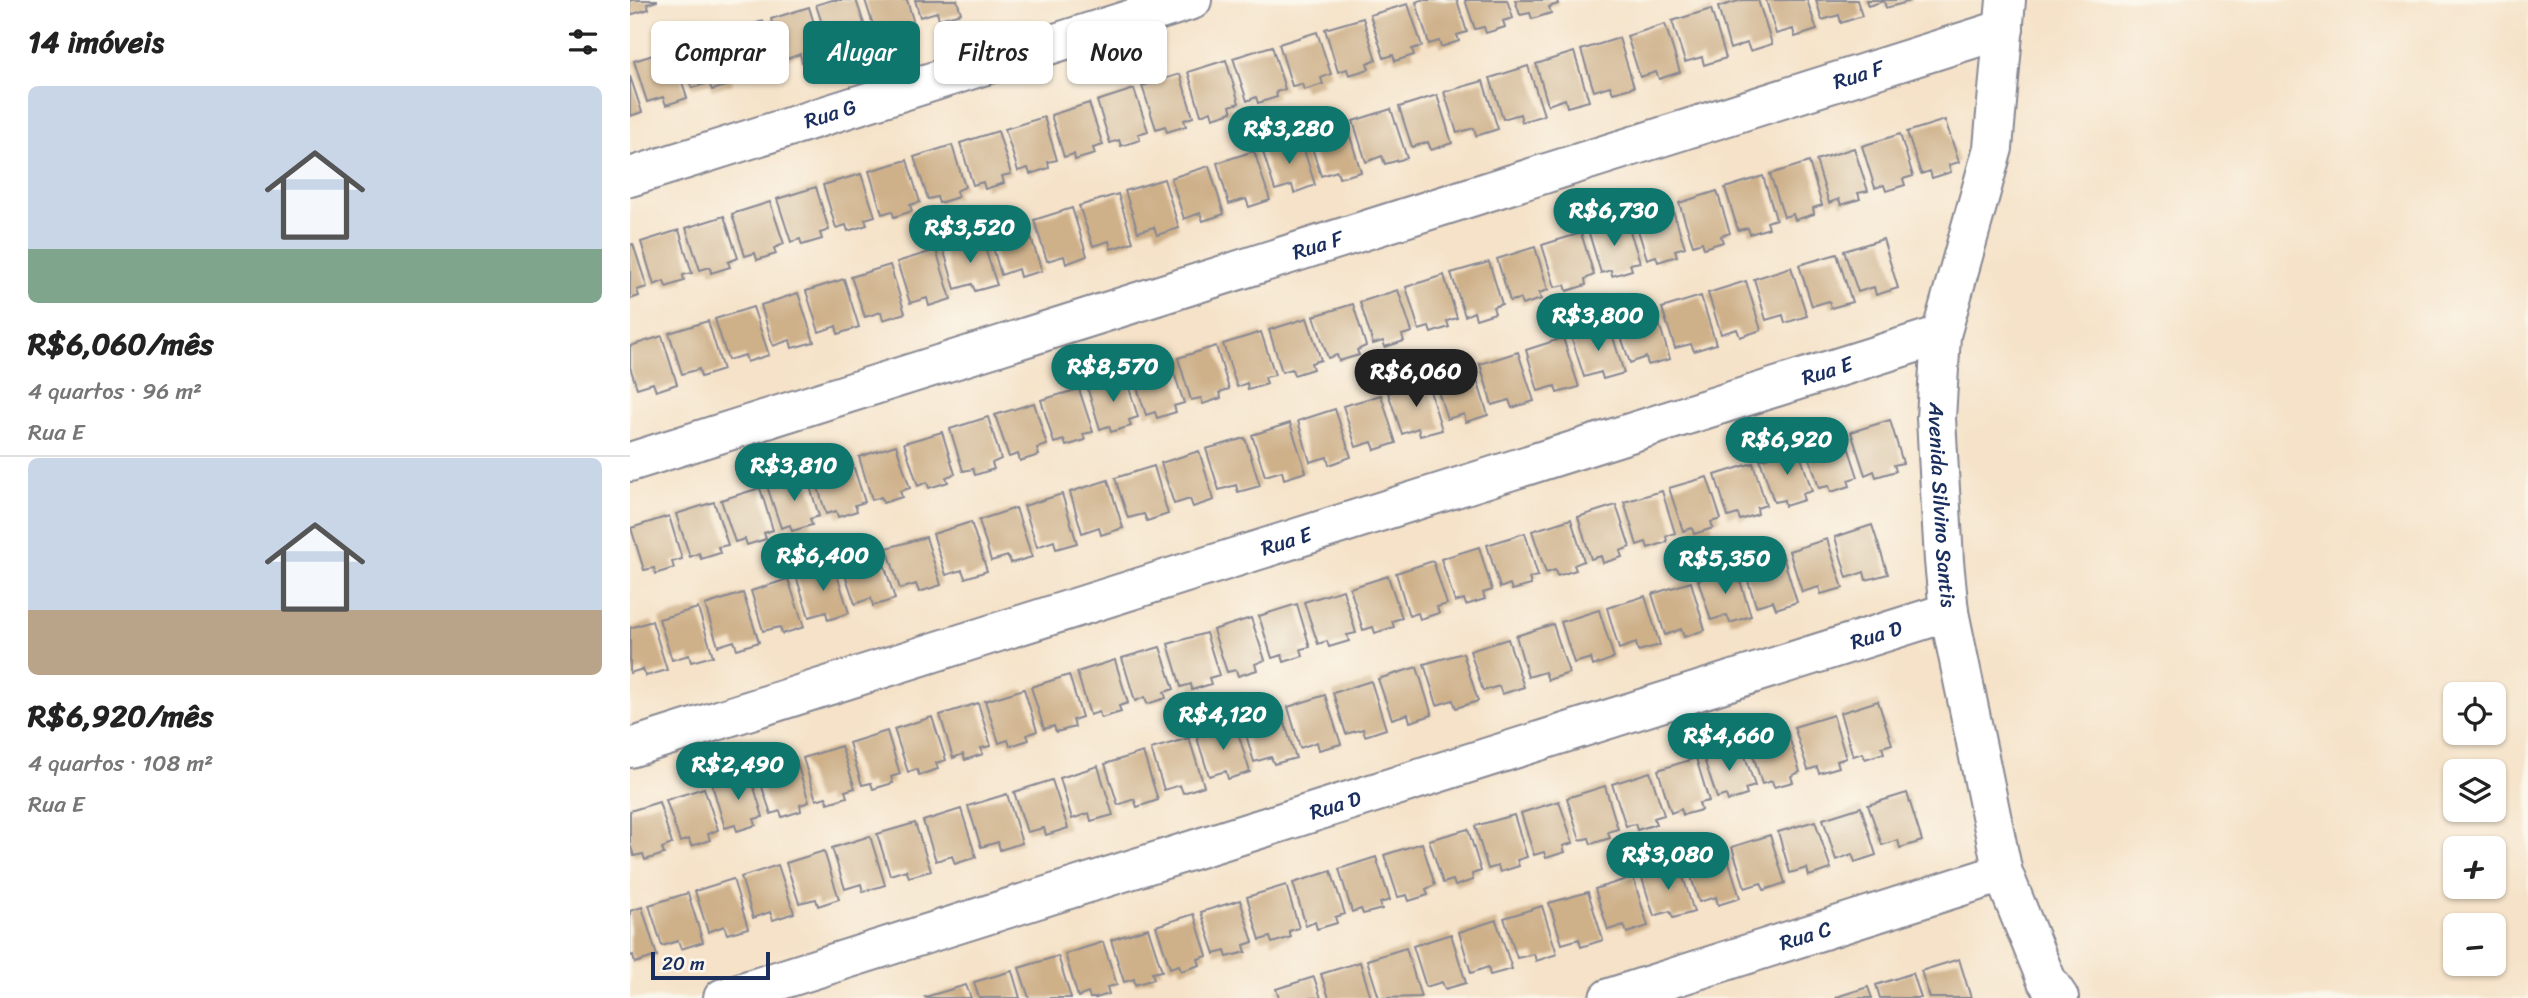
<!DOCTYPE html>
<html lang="pt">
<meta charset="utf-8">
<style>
:root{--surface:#fff;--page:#f2f2f2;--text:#222;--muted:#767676;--line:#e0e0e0;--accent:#0f766e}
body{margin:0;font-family:Sriracha,sans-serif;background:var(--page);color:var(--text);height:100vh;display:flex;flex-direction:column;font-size:26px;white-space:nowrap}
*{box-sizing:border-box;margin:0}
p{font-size:23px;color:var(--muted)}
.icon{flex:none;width:38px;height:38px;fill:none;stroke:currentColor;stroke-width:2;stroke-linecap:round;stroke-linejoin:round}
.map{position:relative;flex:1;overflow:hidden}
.details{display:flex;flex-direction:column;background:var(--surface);width:630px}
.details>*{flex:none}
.hud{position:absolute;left:21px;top:21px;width:665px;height:63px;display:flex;gap:14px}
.fabs{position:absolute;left:1813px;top:682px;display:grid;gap:14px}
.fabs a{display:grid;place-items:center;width:63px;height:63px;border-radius:10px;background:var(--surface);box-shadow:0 2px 5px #0004;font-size:35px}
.scale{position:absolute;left:21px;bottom:18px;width:119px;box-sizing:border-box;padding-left:7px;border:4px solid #1b2f5e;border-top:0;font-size:19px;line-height:24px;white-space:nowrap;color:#1b2f5e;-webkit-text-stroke:5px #fbf7ec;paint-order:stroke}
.price{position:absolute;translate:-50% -60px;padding:0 16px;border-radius:24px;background:var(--accent);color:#fff;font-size:23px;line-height:46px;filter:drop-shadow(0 2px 4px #0008)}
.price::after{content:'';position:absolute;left:50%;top:42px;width:21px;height:16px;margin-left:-10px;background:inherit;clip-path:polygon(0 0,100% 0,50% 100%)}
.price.current{background:#222;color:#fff}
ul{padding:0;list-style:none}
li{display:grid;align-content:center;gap:14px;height:371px;padding:0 28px}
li+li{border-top:2px solid var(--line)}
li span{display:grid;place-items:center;height:217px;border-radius:10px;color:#555}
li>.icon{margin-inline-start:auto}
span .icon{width:126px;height:126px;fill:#fffc;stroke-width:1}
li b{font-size:30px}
h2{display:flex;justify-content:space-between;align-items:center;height:84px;padding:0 28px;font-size:30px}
.tag{padding:0 24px;border-radius:10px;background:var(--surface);box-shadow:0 2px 5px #0004;font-size:24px;line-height:63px}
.tag.current{background:var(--accent);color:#fff}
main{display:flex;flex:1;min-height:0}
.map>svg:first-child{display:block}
.building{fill:#ceb089}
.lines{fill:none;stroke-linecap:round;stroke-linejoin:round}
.minor-casing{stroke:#888893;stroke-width:42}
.secondary-casing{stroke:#888893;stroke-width:42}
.minor{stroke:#fff;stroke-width:38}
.secondary{stroke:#fff;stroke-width:38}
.labels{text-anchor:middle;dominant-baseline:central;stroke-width:5;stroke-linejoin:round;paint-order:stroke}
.street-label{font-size:21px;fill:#1b2f5e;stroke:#fbf7ec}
</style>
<main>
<section class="details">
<h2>14 imóveis<svg class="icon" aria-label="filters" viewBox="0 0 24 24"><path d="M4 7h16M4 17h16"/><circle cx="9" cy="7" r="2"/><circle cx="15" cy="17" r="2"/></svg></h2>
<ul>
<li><span style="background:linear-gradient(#c9d6e8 75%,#7fa58c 0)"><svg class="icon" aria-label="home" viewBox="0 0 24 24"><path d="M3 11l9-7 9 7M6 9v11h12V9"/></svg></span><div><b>R$6,060/mês</b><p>4 quartos · 96 m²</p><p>Rua E</p></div></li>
<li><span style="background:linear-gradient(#c9d6e8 70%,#b9a48a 0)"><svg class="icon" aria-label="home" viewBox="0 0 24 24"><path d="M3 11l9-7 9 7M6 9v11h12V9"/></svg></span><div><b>R$6,920/mês</b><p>4 quartos · 108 m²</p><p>Rua E</p></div></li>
</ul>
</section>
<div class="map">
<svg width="1898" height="998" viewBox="0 0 1898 998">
<rect width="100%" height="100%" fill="#fbf7ec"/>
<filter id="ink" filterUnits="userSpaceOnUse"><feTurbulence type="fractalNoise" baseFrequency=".0143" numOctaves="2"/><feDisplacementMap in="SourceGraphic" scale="14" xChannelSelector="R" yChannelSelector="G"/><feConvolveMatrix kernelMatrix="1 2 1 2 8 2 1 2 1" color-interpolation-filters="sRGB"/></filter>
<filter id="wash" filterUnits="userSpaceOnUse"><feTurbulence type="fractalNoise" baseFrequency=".00686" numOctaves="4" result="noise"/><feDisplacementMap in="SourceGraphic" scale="28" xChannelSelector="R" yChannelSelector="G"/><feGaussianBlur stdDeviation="1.57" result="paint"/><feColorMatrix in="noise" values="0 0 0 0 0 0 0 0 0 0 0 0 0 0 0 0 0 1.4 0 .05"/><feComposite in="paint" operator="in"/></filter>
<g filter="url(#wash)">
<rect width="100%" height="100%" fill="#f5e2c8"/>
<g id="blocks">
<!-- building -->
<path class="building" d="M0,0H27V1L17,4L19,9L0,15Z
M202,0H226L240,41L218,48L215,41L199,45L186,5Z
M235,0H277L285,27L264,34L261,26L245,31Z
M285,0H327L331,13L309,19L307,12L290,17Z
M791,0H827L837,32L827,35L829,41L811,47L809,41L799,44L786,2Z
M835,0H877L883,18L873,21L875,27L856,33L854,27L845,29Z
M885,0H927L928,4L919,7L921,13L902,19L900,13L890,15Z
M1112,0H1128L1142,44L1120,51L1117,43L1100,49L1088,7Z
M1136,0H1177L1187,30L1165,37L1163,29L1146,34Z
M1186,0H1227L1232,16L1211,23L1209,15L1192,20Z
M1236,0H1281V1L1256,8L1254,1L1238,6Z
M778,4L792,46L782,49L784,55L765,61L763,55L754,58L740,15Z
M179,7L194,56L172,62L170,54L154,60L141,19Z
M1081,9L1096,58L1074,65L1072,57L1055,62L1042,21Z
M733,18L746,60L737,63L739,69L719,75L717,69L708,72L695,29Z
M133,21L148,70L127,76L125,68L108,74L95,33Z
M1035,24L1050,72L1029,79L1026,72L1010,77L997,36Z
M687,32L701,74L691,78L693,84L674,90L672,84L662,86L649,44Z
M88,35L103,84L82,90L79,83L62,88L50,47Z
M989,38L1004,87L983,93L980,86L964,91L951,50Z
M642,46L655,89L646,92L647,97L628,103L626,97L617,101L603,58Z
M42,49L57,98L36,105L33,97L17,102L4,61Z
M944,52L959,101L937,107L935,99L918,105L906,64Z
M596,60L609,103L600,106L602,112L583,118L581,111L571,115L558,72Z
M898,66L914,115L892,122L890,114L873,119L860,78Z
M550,74L563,117L554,120L556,126L537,132L535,126L526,129L512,86Z
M0,76L12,112L0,116Z
M853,81L868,129L846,136L844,128L827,133L814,92Z
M504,89L518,131L508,134L510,140L491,146L489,140L480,143L467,101Z
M807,95L822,143L801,150L798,142L782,147L769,107Z
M459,103L473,145L463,148L465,154L445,160L444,154L434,157L421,115Z
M761,109L777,158L755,164L752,156L736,162L723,121Z
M414,117L427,160L418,162L419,168L400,174L398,168L388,171L375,129Z
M1315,120L1329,162L1319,165L1321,172L1302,178L1300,171L1291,174L1277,132Z
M716,123L731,172L709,178L707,171L691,176L678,135Z
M368,131L381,174L372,176L374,183L355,189L353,182L343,185L330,143Z
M1270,134L1283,176L1273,179L1275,185L1256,191L1254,185L1245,188L1232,146Z
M670,137L685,185L664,193L662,185L645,190L632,149Z
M322,145L335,187L326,191L328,197L309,203L307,197L298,199L284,157Z
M1224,148L1238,191L1228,193L1230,199L1211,205L1209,199L1199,203L1186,160Z
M624,151L640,200L619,207L616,199L599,204L587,163Z
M277,160L290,202L280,205L282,211L264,217L262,211L252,214L239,171Z
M1179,162L1192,205L1183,208L1184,214L1165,220L1163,214L1154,217L1140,174Z
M579,166L594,214L573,221L570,213L554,219L541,178Z
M231,174L245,216L235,219L237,225L218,231L216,225L206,228L193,185Z
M1133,176L1146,219L1137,222L1139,228L1120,234L1118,228L1108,230L1095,188Z
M534,179L549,228L527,235L524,227L508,232L495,191Z
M186,187L199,230L190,233L192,239L172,245L170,239L161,242L147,199Z
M1087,191L1100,233L1091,236L1093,242L1074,248L1072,242L1063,245L1049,203Z
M488,194L503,242L481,249L479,241L463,246L449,206Z
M140,202L154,244L144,248L146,254L127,260L125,253L115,256L102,214Z
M1041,205L1055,247L1045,250L1047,256L1028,262L1026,256L1017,259L1004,217Z
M442,208L457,256L436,264L434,256L417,261L404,220Z
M94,216L108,258L98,262L100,267L81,273L80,267L70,270L56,228Z
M996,219L1010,262L1000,264L1002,270L982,276L981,270L971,273L958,230Z
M396,222L412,271L390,277L388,269L371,275L359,234Z
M49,230L62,273L53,275L54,281L36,287L34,281L24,285L11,242Z
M951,233L964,275L955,279L956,285L937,291L935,285L925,287L912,245Z
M351,236L367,285L345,291L342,284L325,289L313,248Z
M1253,239L1268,288L1246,295L1244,287L1228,292L1214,251Z
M3,244L17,287L7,290L9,296L0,299V245Z
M905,247L918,290L909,293L911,299L892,305L890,299L880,301L867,259Z
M306,250L321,299L299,306L297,298L280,303L267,262Z
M1207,254L1222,302L1201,308L1199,301L1182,306L1169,265Z
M859,262L872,304L863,307L865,313L846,319L844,312L835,316L821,273Z
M260,265L275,313L253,320L251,312L235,317L221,277Z
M1161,267L1177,316L1155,323L1153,315L1136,320L1124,279Z
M814,275L827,318L817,321L819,327L801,333L799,327L789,330L776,287Z
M214,279L229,327L208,334L206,326L189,332L176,291Z
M1116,281L1131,330L1110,337L1107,329L1091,334L1078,293Z
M768,290L782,332L772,335L774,341L755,347L753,341L743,344L730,302Z
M168,293L184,342L162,348L160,340L143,346L131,305Z
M1071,296L1086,344L1064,351L1061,344L1045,348L1032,308Z
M723,304L736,346L727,350L729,355L709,361L707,355L698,358L684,316Z
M123,307L139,355L117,362L115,355L98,360L85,319Z
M1025,310L1040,359L1018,365L1016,357L1000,363L986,322Z
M677,318L691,360L681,363L683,369L664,375L662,369L652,372L639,330Z
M78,321L93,370L71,377L69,369L52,374L39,333Z
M979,324L994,373L973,379L971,372L954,377L941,336Z
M631,332L645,375L635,377L637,384L618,390L617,383L607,387L593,344Z
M32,336L47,384L26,391L23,383L7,388L0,367V346Z
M933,338L949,387L927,393L925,386L908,391L896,350Z
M586,346L599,389L590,392L591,398L573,404L571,398L561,400L548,358Z
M888,352L904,401L882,408L879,400L862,405L850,364Z
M540,361L554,403L544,406L546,412L527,418L525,412L516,415L502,372Z
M843,367L858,415L836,422L834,414L817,419L804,379Z
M495,375L508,417L499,420L501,426L481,432L479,426L470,429L457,387Z
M797,381L812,430L790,436L788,428L772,434L758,393Z
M449,389L463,432L453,434L455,440L436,446L434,440L424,443L411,400Z
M751,395L766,443L745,450L742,442L726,447L713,406Z
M404,403L417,445L407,448L409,455L390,461L388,454L379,457L365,415Z
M705,409L721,457L699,465L697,457L680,462L668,421Z
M358,417L371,459L362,463L364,469L345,475L343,469L333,471L320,429Z
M1260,420L1273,463L1264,465L1266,471L1246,477L1244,471L1235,475L1221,432Z
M660,423L676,472L654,479L652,471L635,476L622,435Z
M312,432L325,474L316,477L318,482L299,488L297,482L288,486L274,443Z
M1214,434L1228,477L1218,480L1220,486L1201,492L1199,486L1189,488L1176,446Z
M615,438L630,486L608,492L606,485L589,490L576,449Z
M266,445L280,488L270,491L272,497L253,503L251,497L242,500L229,457Z
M1168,448L1182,491L1172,494L1174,500L1155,506L1154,500L1144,502L1130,460Z
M569,451L584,500L563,507L560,499L544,504L531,463Z
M221,459L235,502L225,505L227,511L208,517L206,511L196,514L183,471Z
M1123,463L1136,505L1127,508L1128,514L1110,520L1108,514L1098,517L1085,475Z
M524,466L538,514L517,521L514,514L498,518L485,478Z
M176,474L189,516L180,519L182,525L162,531L160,525L151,528L137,486Z
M1077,477L1091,519L1081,522L1083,528L1064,534L1062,528L1053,531L1039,488Z
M478,480L493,528L471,535L469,527L452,533L440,492Z
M130,488L143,530L134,533L136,539L117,545L115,539L105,542L91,500Z
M1032,491L1045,533L1036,536L1037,542L1018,548L1016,542L1007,545L994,502Z
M432,494L447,543L426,549L424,541L407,547L394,506Z
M84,502L98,545L88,547L90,553L71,559L69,553L60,557L46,514Z
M986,505L1000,547L990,551L992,557L973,563L971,556L961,559L948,517Z
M386,508L402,557L381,563L378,556L361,561L349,520Z
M39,516L52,559L42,562L44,568L25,574L24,568L14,570L1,528Z
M941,519L954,561L944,565L946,570L927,576L925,570L916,573L902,531Z
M341,522L357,571L335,578L332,570L316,575L303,534Z
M1242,525L1258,574L1236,580L1234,572L1217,578L1205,537Z
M895,533L908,576L899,578L901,585L882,590L880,584L870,588L857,545Z
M296,537L311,585L289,592L286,584L270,589L257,548Z
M1197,539L1213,588L1191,594L1189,587L1172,592L1159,551Z
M849,547L862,590L853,593L855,599L836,605L834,599L825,602L811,559Z
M250,551L265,599L243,606L241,598L225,604L211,563Z
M1152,553L1167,602L1146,609L1143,601L1126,606L1113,565Z
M803,561L817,604L807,607L809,613L790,619L788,613L779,616L766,573Z
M204,565L219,613L198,620L196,612L179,617L166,576Z
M1106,568L1121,616L1100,623L1097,615L1081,620L1068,580Z
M758,576L772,618L762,621L764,627L745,633L743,627L733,630L720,588Z
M158,579L174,627L152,634L150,627L133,631L121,591Z
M1061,582L1075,630L1054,637L1051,629L1035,635L1022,594Z
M713,590L726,633L717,635L719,641L699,647L697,641L688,644L674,602Z
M113,593L129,642L107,649L104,641L88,646L75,605Z
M1015,596L1030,645L1008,651L1006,643L989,649L977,608Z
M667,604L680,647L671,649L673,656L654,662L652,655L642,658L629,616Z
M68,608L83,656L61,662L59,655L42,660L29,619Z
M969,610L984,658L963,666L961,658L944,663L931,622Z
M621,618L635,660L625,664L627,670L608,676L606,670L597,672L583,630Z
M22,621L37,670L16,676L13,669L0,673V628Z
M923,624L939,673L918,680L915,672L898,677L886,636Z
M576,633L589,675L579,678L581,684L562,690L561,684L551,687L538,644Z
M878,639L894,687L872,694L869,686L853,691L840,651Z
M530,647L544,689L534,692L536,698L517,704L515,697L505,701L492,658Z
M833,653L848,701L826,708L823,700L807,705L794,664Z
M485,660L498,703L489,706L491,712L471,718L469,712L460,715L447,672Z
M787,667L802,715L780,722L778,714L762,719L748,679Z
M439,675L452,717L443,720L445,727L426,732L424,726L414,729L401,687Z
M741,681L756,729L735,736L733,729L716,734L703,693Z
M394,689L407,731L397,735L399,740L380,746L378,740L369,743L355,701Z
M695,695L711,744L689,750L687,742L670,748L658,707Z
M1248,701L1262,744L1252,747L1254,753L1235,759L1233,753L1223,756L1210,713Z
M348,703L361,746L351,748L353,754L335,760L333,754L323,758L310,715Z
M650,709L666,758L644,764L641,757L624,762L612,721Z
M1203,715L1216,758L1207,761L1209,767L1189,773L1187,767L1178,770L1164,727Z
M302,717L316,760L306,763L308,769L289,775L287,769L278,772L264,729Z
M605,723L620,772L598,779L596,771L579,776L566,735Z
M1157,730L1170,772L1161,776L1163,782L1144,787L1142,781L1132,784L1119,742Z
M257,731L270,774L261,777L263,783L243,789L241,783L232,785L219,743Z
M559,738L574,786L553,793L550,785L534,790L521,749Z
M1111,744L1125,786L1115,789L1117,795L1098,801L1096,795L1087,798L1073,756Z
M211,746L225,788L215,791L217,797L198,803L196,797L186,800L173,758Z
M513,752L528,800L507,807L504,799L488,805L475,764Z
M1066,758L1079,801L1069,803L1071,810L1053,815L1051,809L1041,813L1028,770Z
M166,760L179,802L170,805L171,811L152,817L150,811L141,814L127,772Z
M468,766L483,815L461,821L459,813L442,819L430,778Z
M1020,772L1034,815L1024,818L1026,824L1007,830L1005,824L996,826L982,784Z
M120,774L133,817L124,819L126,825L107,831L105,825L95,828L82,785Z
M422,780L438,828L416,835L414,828L397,832L384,792Z
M975,786L988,829L978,832L980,838L961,844L959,838L950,840L937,798Z
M74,788L88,830L78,834L80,840L61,846L59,839L50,842L36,800Z
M1277,793L1292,841L1270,848L1268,840L1252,845L1238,805Z
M377,794L392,843L370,850L368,842L351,847L338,806Z
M929,801L943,843L933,846L935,852L916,858L914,852L904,855L891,813Z
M29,802L42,844L32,848L34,854L15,860L13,854L4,856L0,844V811Z
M1231,807L1246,855L1225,862L1222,854L1206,860L1193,819Z
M331,809L346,857L325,864L322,856L306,861L293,821Z
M884,815L897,857L887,860L889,866L870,872L868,866L858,869L845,826Z
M1185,821L1201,869L1179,876L1177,868L1160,873L1148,832Z
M285,823L301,871L279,877L276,870L260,875L247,834Z
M838,829L851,871L842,874L843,880L825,886L823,880L813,883L799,840Z
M1140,835L1155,883L1134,890L1131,883L1115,888L1102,847Z
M240,836L255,885L233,892L231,884L215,889L202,848Z
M792,843L805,885L796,889L798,895L779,901L777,895L768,897L754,855Z
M1095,849L1110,898L1088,905L1086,897L1069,902L1056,861Z
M194,851L209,899L188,906L186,899L169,903L156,863Z
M746,857L760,900L750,903L752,909L733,914L731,909L722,912L709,869Z
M1049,864L1064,912L1043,918L1040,911L1024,916L1011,875Z
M148,865L164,913L143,920L140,912L123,918L111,877Z
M701,871L715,914L705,917L707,923L687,929L685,922L676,926L663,883Z
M1003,877L1018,926L997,933L994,925L978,930L965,889Z
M103,879L118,928L97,934L94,926L78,932L65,891Z
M656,885L669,928L659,931L661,937L642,943L640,937L630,940L617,897Z
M958,892L973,940L951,947L949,939L932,944L919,903Z
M58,893L73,942L51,949L48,941L32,946L19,905Z
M610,900L623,942L614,945L616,952L597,957L595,951L585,954L571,912Z
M912,906L927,954L906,961L904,954L887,958L874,918Z
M12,907L27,956L5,963L3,955L0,956V911Z
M564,914L577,956L568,959L570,965L551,971L549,965L540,968L526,926Z
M866,920L882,969L860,975L858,967L841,973L829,932Z
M518,928L532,971L522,973L524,979L505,985L504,979L494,982L481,940Z
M821,934L836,983L815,989L812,982L796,987L783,946Z
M473,942L487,985L477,987L479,994L466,998H460L458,993L448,997L435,954Z
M776,948L791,997L749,998L737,960Z
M428,956L441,998H399L389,968Z
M1329,959L1341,998H1300L1291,971Z
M730,962L741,998H699L691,974Z
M382,971L390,998H349L344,982Z
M1283,973L1291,998H1250L1246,985Z
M684,977L691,998H649L646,989Z
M336,985L341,998H296L295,997Z
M1238,987L1242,998H1206V997Z"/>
</g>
</g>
<g filter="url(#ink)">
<use href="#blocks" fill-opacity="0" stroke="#888893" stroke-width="2"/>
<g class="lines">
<defs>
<g id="minor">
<path id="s1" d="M0,177L562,0"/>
<path id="s2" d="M0,462L1374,29"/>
<path id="s3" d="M0,748L1311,335"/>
<path id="s4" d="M93,998L1319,612"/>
<path id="s5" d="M979,998L1373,873"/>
</g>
<g id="secondary">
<path id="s6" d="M1376,0L1363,148L1311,335L1306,418L1314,561L1319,612L1373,873L1416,979L1429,998"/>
</g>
</defs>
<!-- minor casing -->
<use href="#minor" class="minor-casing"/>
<!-- secondary casing -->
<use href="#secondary" class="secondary-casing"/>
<!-- minor -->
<use href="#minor" class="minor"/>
<!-- secondary -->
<use href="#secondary" class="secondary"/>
</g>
</g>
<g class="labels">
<!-- street labels -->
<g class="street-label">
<text stroke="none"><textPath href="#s2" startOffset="1288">Rua F</textPath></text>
<text stroke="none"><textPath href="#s1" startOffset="210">Rua G</textPath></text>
<text stroke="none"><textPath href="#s2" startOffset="721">Rua F</textPath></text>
<text stroke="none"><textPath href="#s3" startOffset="1255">Rua E</textPath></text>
<text stroke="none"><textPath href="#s6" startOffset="513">Avenida Silvino Santis</textPath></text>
<text stroke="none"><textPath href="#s3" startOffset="688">Rua E</textPath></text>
<text stroke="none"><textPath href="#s4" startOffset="1209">Rua D</textPath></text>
<text stroke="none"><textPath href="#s4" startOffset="642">Rua D</textPath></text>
<text stroke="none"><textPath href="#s5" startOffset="206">Rua C</textPath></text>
</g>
</g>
</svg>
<div class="fabs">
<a><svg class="icon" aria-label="locate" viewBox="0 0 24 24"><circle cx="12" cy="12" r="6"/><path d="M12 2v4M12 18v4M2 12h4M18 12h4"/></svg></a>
<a><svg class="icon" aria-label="layers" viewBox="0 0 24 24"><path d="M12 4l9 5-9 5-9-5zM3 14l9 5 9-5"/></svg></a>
<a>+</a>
<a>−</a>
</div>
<div class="scale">20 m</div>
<b class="price" style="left:659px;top:166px">R$3,280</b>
<b class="price" style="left:984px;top:248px">R$6,730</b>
<b class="price" style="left:340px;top:265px">R$3,520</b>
<b class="price" style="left:968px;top:353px">R$3,800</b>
<b class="price" style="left:483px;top:404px">R$8,570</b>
<b class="price current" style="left:786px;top:409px">R$6,060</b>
<b class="price" style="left:1157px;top:477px">R$6,920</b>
<b class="price" style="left:164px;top:503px">R$3,810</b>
<b class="price" style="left:193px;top:593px">R$6,400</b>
<b class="price" style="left:1095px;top:596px">R$5,350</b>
<b class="price" style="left:593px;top:752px">R$4,120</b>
<b class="price" style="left:1099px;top:773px">R$4,660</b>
<b class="price" style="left:108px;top:802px">R$2,490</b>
<b class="price" style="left:1038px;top:892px">R$3,080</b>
<div class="hud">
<a class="tag">Comprar</a>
<a class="tag current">Alugar</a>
<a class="tag">Filtros</a>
<a class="tag">Novo</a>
</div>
</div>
</main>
